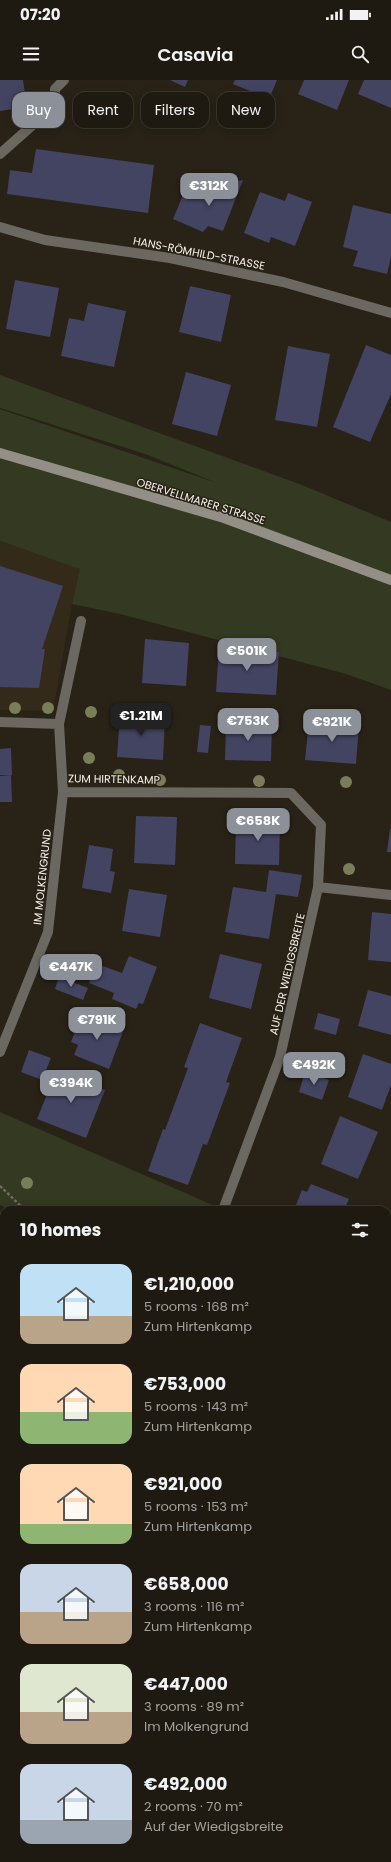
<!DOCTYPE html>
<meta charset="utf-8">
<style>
:root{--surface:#1e1a11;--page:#2b271f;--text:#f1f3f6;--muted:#a1a19f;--line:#3c3831;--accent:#8c9099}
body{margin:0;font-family:Poppins,sans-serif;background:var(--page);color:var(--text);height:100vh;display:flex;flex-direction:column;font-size:15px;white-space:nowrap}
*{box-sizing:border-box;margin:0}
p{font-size:13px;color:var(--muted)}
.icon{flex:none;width:22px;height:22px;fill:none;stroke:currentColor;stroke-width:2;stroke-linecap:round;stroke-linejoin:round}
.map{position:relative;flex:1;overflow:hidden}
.side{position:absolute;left:0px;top:1126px;width:391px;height:656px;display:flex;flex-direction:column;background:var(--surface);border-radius:12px 12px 0 0;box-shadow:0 2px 10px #0003,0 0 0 1px var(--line)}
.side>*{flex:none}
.banner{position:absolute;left:12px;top:12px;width:367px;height:36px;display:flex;gap:8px}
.price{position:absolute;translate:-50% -34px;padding:0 9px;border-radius:8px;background:var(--accent);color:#fff;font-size:13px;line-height:26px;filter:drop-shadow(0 1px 2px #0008)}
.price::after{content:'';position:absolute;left:50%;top:24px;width:12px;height:9px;margin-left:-6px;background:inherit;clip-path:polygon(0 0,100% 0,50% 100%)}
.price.selected{background:#222;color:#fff}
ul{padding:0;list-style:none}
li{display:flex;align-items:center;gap:12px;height:100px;padding:0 20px}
li span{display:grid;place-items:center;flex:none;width:112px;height:80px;border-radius:12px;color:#555}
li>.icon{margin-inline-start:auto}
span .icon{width:48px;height:48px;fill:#fffc;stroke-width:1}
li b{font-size:17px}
h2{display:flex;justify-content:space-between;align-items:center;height:48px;padding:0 20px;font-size:17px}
.pill{padding:0 14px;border-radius:12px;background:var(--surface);box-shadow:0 2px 10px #0003,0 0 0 1px var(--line);font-size:14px;line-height:36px}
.pill.selected{background:var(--accent);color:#fff}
.status{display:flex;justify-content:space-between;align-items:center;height:28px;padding:0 20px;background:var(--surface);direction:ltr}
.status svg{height:11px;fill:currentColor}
header{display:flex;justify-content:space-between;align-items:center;height:52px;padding:0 20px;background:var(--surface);font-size:18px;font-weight:600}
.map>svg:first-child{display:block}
.built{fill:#342a19}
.green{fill:#343921}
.building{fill:#434462}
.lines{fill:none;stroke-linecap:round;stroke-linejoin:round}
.path{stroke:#716b62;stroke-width:2.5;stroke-dasharray:3 2;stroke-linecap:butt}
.service{stroke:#6b6862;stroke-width:10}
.minor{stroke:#6b6862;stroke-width:10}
.secondary{stroke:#948f86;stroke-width:10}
.tree{fill:#797e59}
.labels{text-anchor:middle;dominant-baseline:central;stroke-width:3;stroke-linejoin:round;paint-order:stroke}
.street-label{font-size:11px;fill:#f6f1ea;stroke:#282217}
</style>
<div class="status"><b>07:20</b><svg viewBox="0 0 49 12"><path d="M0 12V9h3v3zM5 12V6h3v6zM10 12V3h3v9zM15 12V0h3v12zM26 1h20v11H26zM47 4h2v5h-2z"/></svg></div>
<header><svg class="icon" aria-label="menu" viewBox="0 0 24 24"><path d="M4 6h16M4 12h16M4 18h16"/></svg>Casavia<svg class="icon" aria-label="search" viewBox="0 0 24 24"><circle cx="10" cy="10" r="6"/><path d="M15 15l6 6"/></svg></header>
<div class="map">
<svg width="391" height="1782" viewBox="0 0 391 1782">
<rect width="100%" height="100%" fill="#282217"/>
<!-- built -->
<path class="built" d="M0,461L81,489L72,524L53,631L0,630Z"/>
<!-- green -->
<path class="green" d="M0,295L302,405L391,442V610L346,594L120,534L72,524L80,489L0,461V329L217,403L145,374L0,328Z
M0,1032L224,1130H9L0,1125Z
M387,1201L391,1203V1301L387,1299Z"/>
<!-- building -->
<path class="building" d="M0,0H23L27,27L0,31Z
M170,0H188L185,7Z
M235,0H277L269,19L233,4Z
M304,0H349L337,30L298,14Z
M364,0H391V28L358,14Z
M36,69L154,85L148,133L7,114L10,90L32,93Z
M243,100L223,151L208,146L203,152L173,139L183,115L196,119L199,111Z
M260,112L285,121L288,113L312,122L295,166L271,157L269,163L244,153Z
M353,125L391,134V177L387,194L353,186L358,171L343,167Z
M15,200L59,208L50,257L6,249Z
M190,206L231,215L221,262L179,252Z
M88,223L126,231L114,287L61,276L69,238L84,241Z
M366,265L391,275V314L370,362L333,347Z
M288,266L330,274L317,347L275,340Z
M186,292L231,305L217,356L172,344Z
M0,486L63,506L42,569H45L39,608L0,607Z
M145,559L189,563L186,606L142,603Z
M219,568L279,572L276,615L216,612Z
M120,635L165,637L163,680L117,677Z
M309,641L359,645L356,684L305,680Z
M226,642L272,643L271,681L225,680Z
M200,645L211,646L208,673L197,672Z
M11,668L12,695H0V669Z
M11,695L12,722H0V696Z
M136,736L177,737L175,785L134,783Z
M236,738L280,739L279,785L235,784Z
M390,749H391V772H387Z
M89,765L113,769L110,791L115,792L111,813L82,808Z
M269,790L302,795L298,817L276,814L269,859L225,852L233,807L266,812Z
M129,809L167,815L160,857L122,851Z
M372,832L391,834V882L368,880Z
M220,874L262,884L251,929L209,918Z
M129,876L157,887L143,924L139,923L136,929L112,919L114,913L89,903L97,884L122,893Z
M59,897L88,908L83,920L55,909Z
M368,910L391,916V955L358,946Z
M318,933L340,939L336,955L314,949Z
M89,936L124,949L109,989L74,975L78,965L71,962L79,941L86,943Z
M200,943L242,958L226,1002L230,1003L207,1065L203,1064L188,1105L148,1091L163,1049L165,1050L188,988L184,987Z
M29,970L51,978L42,1000L21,992Z
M363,974L391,984V1005L382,1030L348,1017Z
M57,990L105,1010L86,1058L37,1039Z
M305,992L329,1000L322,1020L299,1012Z
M340,1036L378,1052L358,1099L321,1084Z
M311,1104L349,1119L344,1130H294L302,1110L307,1112Z
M0,1318L4,1319V1360L2,1364L0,1363Z
M387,1403L391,1405V1449L387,1448Z
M387,1477L391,1479V1496L387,1506Z
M0,1598L4,1599V1611L0,1621Z
M16,1778H21L30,1782H14Z
M229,1778H247L245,1782H238Z"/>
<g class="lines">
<!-- path -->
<path class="path" d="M0,1106L25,1130
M387,1230L391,1232"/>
<!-- service -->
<path class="service" d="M0,74L54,26L55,9L64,0
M59,644L81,541"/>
<!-- minor -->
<path class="minor" d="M0,147L45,160L170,178L283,202L391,233
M0,642L59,644L63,712L291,713L321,745L318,807L280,977L223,1130
M318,807L391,815
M0,972L48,852L63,712
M387,1289L391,1286
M0,1418L4,1412
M0,1480L4,1482
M387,1656L391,1658"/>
<!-- secondary -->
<path class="secondary" d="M0,373L224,438L391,500"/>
</g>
<!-- trees -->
<g class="tree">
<circle cx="15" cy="628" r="6"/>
<circle cx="48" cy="628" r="6"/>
<circle cx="91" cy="632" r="6"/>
<circle cx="89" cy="678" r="6"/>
<circle cx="119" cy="695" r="6"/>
<circle cx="160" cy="700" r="6"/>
<circle cx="259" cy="701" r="6"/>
<circle cx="346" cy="702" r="6"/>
<circle cx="349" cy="789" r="6"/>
<circle cx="27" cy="1103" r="6"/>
</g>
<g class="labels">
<!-- street labels -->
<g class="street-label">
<text transform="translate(199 173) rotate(11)">HANS-RÖMHILD-STRASSE</text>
<text transform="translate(201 421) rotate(17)">OBERVELLMARER STRASSE</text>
<text transform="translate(114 699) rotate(1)">ZUM HIRTENKAMP</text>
<text transform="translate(42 797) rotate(-84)">IM MOLKENGRUND</text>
<text transform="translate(287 894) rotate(-77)">AUF DER WIEDIGSBREITE</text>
</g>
</g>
</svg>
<b class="price" style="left:209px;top:127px">€312K</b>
<b class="price" style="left:247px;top:592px">€501K</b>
<b class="price selected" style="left:141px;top:657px">€1.21M</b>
<b class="price" style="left:248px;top:662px">€753K</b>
<b class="price" style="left:332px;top:663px">€921K</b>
<b class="price" style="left:258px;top:762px">€658K</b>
<b class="price" style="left:71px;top:908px">€447K</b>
<b class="price" style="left:97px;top:961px">€791K</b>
<b class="price" style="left:314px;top:1006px">€492K</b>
<b class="price" style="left:71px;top:1024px">€394K</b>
<div class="banner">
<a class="pill selected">Buy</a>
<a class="pill">Rent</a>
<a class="pill">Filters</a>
<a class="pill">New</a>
</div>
<section class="side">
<h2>10 homes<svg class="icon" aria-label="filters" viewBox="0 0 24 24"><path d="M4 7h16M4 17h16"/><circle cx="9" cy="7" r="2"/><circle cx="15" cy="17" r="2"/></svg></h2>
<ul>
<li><span style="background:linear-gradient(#bfe0f5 65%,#b9a48a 0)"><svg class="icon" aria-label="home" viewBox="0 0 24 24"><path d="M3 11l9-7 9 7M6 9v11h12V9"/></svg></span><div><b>€1,210,000</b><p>5 rooms · 168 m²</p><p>Zum Hirtenkamp</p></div></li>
<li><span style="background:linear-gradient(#ffd9b3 60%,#8fb573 0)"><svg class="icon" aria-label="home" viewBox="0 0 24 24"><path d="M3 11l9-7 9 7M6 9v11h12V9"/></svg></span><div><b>€753,000</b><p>5 rooms · 143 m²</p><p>Zum Hirtenkamp</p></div></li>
<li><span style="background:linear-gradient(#ffd9b3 75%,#8fb573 0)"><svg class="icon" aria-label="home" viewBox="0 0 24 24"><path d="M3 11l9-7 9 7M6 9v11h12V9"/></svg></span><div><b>€921,000</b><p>5 rooms · 153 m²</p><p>Zum Hirtenkamp</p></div></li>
<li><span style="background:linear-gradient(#c9d6e8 60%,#b9a48a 0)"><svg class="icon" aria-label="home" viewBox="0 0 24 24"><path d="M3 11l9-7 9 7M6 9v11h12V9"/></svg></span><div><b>€658,000</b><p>3 rooms · 116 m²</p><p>Zum Hirtenkamp</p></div></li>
<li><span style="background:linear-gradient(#dfe7d0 60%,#b9a48a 0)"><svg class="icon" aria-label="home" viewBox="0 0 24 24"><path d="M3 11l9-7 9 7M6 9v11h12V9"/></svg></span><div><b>€447,000</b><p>3 rooms · 89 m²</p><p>Im Molkengrund</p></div></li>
<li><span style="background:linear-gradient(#c9d6e8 70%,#9aa5b1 0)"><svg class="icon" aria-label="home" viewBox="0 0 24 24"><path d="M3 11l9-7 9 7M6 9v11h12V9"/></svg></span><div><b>€492,000</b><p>2 rooms · 70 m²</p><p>Auf der Wiedigsbreite</p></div></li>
</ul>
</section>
</div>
